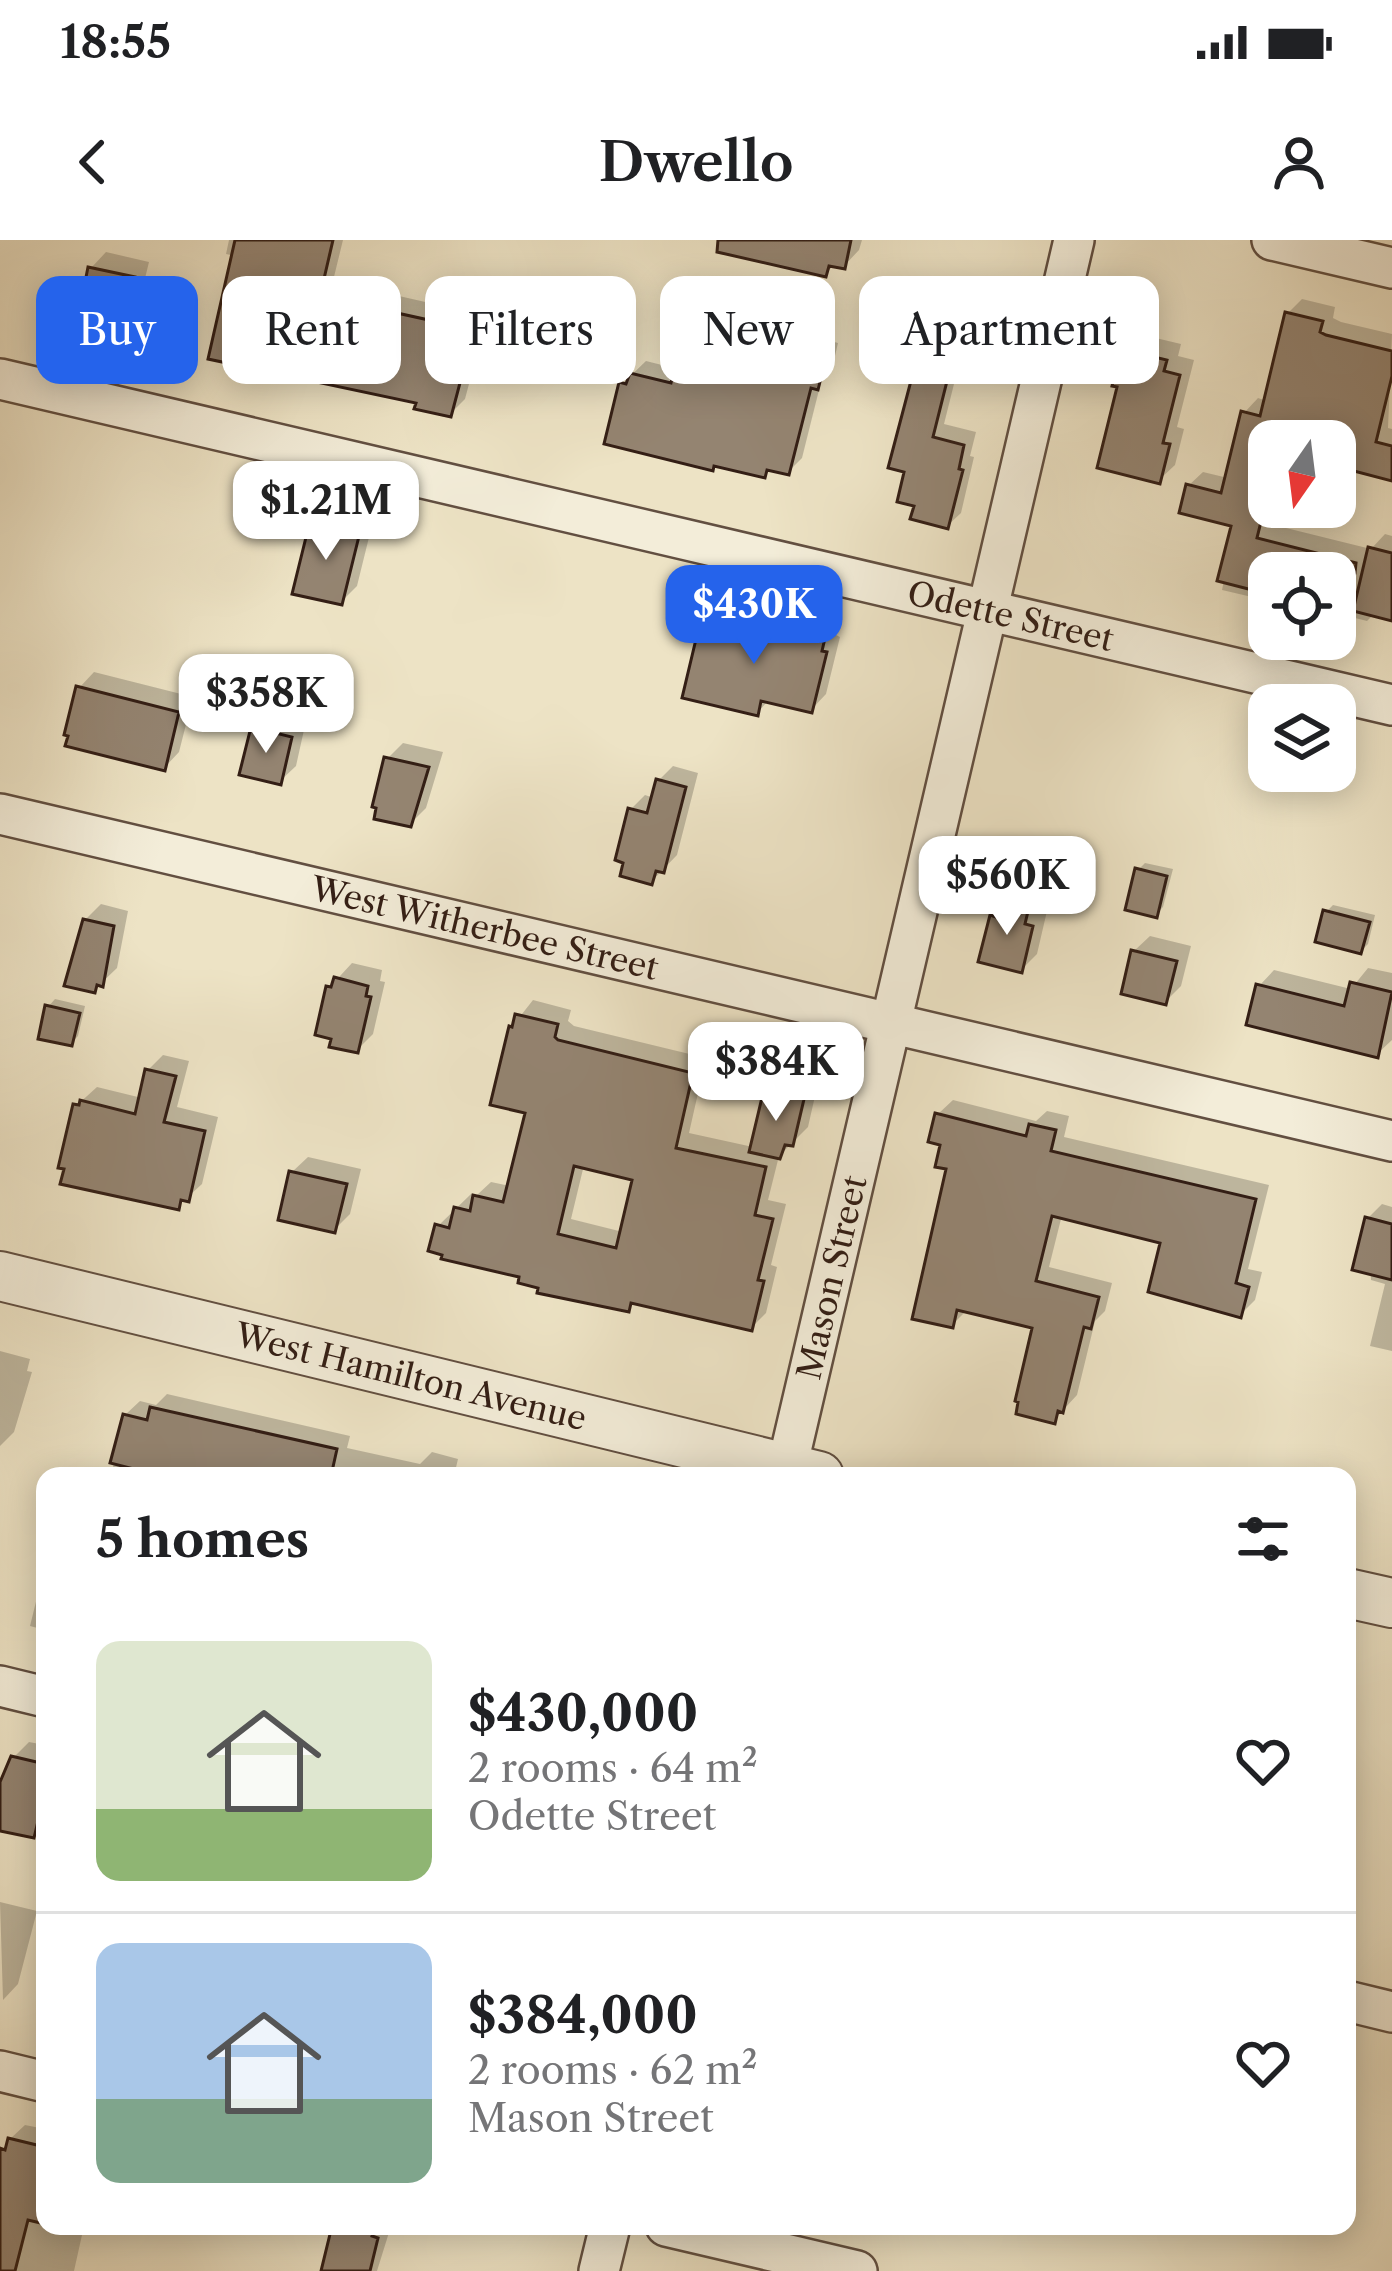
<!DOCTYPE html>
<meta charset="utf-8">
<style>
:root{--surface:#fff;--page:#f2f2f2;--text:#202124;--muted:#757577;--line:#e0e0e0;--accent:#2563eb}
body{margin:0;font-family:"Libre Caslon Text",serif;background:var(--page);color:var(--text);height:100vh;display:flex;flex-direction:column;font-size:45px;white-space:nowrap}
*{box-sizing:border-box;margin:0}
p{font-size:39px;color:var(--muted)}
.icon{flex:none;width:66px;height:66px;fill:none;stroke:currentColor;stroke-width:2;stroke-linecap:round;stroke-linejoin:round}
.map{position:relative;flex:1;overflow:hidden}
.details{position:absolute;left:36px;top:1227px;width:1320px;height:768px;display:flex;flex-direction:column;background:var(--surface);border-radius:24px;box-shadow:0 6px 30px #0003}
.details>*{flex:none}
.guide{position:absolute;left:36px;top:36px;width:1320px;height:108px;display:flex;gap:24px}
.needle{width:78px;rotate:194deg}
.buttons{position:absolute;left:1248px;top:180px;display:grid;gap:24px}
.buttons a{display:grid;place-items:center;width:108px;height:108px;border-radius:24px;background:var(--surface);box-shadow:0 6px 30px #0003;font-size:60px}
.price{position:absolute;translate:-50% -102px;padding:0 27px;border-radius:24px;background:#fff;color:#222;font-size:39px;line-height:78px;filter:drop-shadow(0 3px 6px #0008)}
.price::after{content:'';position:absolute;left:50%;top:72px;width:36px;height:27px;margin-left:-18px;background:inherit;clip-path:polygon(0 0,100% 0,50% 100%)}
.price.current{background:var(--accent);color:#fff}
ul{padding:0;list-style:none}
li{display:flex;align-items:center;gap:36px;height:300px;padding:0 60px}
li+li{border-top:3px solid var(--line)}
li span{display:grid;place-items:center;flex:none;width:336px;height:240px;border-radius:24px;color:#555}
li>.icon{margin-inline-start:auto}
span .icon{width:144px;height:144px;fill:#fffc;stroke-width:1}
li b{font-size:51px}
h2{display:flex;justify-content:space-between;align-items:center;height:144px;padding:0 60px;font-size:51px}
.chip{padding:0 42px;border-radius:24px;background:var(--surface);box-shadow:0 6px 30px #0003;font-size:42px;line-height:108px}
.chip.current{background:var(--accent);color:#fff}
.status{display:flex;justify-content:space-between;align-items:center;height:84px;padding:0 60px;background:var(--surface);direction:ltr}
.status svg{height:33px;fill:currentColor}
header{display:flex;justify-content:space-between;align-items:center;height:156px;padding:0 60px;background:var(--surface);font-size:54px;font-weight:600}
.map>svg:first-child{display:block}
.shadow{fill:#0003;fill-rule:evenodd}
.building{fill:#948471;stroke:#331e15;stroke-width:3;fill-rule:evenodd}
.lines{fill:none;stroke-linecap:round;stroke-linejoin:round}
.minor-casing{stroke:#624f41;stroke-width:44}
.tertiary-casing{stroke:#624f41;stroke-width:52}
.minor{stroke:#f3edd9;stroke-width:39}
.tertiary{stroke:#f3edd9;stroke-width:48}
.labels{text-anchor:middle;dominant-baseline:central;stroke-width:12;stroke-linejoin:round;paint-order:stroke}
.street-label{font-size:33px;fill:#331e15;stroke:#f3edd9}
</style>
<div class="status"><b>18:55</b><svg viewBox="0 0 49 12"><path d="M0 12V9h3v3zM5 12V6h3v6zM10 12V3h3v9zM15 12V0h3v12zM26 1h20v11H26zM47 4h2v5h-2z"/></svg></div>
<header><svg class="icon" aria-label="back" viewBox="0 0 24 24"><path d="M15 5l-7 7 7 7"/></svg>Dwello<svg class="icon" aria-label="person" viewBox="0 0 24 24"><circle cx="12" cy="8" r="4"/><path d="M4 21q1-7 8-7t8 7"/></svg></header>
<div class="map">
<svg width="1392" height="2031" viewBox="0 0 1392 2031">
<rect width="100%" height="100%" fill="#ede3c5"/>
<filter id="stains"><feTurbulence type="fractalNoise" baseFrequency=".00167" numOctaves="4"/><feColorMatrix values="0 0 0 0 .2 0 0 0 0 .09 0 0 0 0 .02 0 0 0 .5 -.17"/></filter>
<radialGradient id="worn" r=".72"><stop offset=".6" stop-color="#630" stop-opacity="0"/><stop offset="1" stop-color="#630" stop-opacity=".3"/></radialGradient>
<!-- shadow -->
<path class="shadow" d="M229,0H343L333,41L487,76L465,159L450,174L419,160L235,16L226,14Z
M731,0H862L859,10L844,26L835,24L825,34Z
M106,12L149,22L138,67L110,93L91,28Z
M1302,59L1335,67L1333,78L1341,82L1392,94L1388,188L1392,189V238L1335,225V201H1269V267H1274L1270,284L1371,309L1385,294L1392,296V377L1375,373L1367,381L1335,373V333H1269V361L1222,350L1235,284L1188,246L1203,232L1228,238L1244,173L1258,158L1267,161L1288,73Z
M704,66L838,103L831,133L821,142L802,218L788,232L771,227L764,235L622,144L646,121L678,129L690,80Z
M1139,94L1181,104L1178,116L1194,120L1177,187L1184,189L1175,225L1159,240L1120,145L1124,110Z
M929,121L958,128L944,184L976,192L970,216L974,217L961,273L947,286L917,264L908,230L916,134Z
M328,266L374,277L357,346L341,362L313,282Z
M720,360L792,378L797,372L839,383L836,395L840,397L826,454L811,470L769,460L757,473L705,376Z
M94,432L193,457L179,512L164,528L79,448Z
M269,473L306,481L296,526L280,541L253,488Z
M403,503L443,512L426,568L410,584L387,519Z
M673,526L698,533L677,615L652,641L627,620L631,569L645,555L654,558L659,540Z
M1145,623L1173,629L1163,667L1156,674L1138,630Z
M1018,646L1043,652L1039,669L1047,671L1037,714L1021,730L992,677Z
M101,664L128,671L117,728L94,750L85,680Z
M1333,665L1375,675L1368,704L1361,711L1326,672Z
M1150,696L1191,706L1181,746L1165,762L1134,711Z
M352,723L382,730L380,741L385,742L373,794L357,810L329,748Z
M1368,728L1392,733V800L1377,814L1259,746L1274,730L1351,749Z
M55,759L85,766L78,796L71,803L48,767Z
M533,760L571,770L568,781L574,786L706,818L689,893L753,907L767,851L783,835L818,843L808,887L779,916L768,960L786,964L771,1025L777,1027L766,1073L751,1088L637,1061L628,1069L522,1035L438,986L471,954L477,955L491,942L510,946L529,871L511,788ZM584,925L636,938L623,992L571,979Z
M163,815L189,821L177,867L218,877L202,944L178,966L76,866L97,847L142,858L148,830Z
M953,860L1036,881L1047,871L1069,876L1064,897L1269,945L1248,1029L1262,1032L1255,1060L1240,1075L1164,1000L1062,975L1049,1027L1112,1043L1105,1071L1095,1081L1077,1155L1054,1180L1036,1086L968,1069L952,1085L950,927L938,874Z
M308,917L361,929L350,974L334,990L292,932Z
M1382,964L1392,967V1111L1370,1106L1385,1044L1371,1040L1368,978Z
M0,1111L30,1119L27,1131L32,1132L14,1192L0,1206Z
M167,1154L350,1196L347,1208L420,1224L432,1212L458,1219L454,1236H103L113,1227L125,1175L140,1161L156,1165Z
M45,1325V1390L30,1386Z
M29,1502L45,1505V1584L33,1595L0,1588V1555L14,1517Z
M0,1662L37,1671L18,1744L3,1760Z
M25,1885L45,1889V1986H84L74,2031H0V1927L10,1899Z
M336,1986H391L377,2031H324Z"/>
<!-- building -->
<path class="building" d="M235,0H333L320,56L474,90L451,177L414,169L416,163L208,119Z
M718,0H851L845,29L829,26L826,37L717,12Z
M88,27L135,37L123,86L114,84L111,96L76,88Z
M1285,72L1323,81L1320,92L1326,95L1392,111V136L1376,202L1392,206V241L1335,226V201H1269V249L1257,298L1356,323L1355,333H1269L1268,354L1217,341L1231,286L1179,273L1186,244L1221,253L1241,171L1260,176Z
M687,78L826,117L818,150L811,148L789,235L767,230L765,238L714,226L713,231L604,204L619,142L626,144L630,133L671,143Z
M1121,109L1167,120L1164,131L1180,135L1163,203L1170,204L1160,244L1097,228L1117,147L1112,146Z
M913,133L947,141L933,197L964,205L959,229L963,230L948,289L910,279L914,266L897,262L904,232L888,228Z
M310,281L360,292L342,365L292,354Z
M1368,307L1392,313V381L1353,371Z
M702,374L777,393L779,387L825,398L822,411L827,412L812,473L761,461L758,476L682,458Z
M76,446L179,472L165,531L65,506L68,496L64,495Z
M251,487L292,497L281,545L239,535Z
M384,517L429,527L411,587L374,579L376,568L372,567Z
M656,539L686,547L664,633L656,631L652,645L620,636L623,623L615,620L628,568L647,573Z
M1135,628L1167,636L1157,678L1125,670Z
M1000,660L1029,667L1025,684L1033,686L1022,733L978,722L990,675L996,677Z
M1323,670L1370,682L1361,714L1315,702Z
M83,679L114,686L103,747L97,745L95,753L64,746Z
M1131,710L1177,721L1166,765L1121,754Z
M334,737L368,746L366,756L371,757L358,813L329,807L331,799L315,795L326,746L331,747Z
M1350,742L1392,752L1378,818L1246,785L1256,744L1344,766Z
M45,765L80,773L72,806L38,799Z
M515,774L558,784L555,797L558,800L693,833L676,908L766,927L755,975L773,979L758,1040L764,1041L752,1091L631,1063L629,1072L537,1053L538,1048L518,1043L519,1037L441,1019L442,1015L428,1011L435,984L449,988L454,967L470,971L473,955L503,962L525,873L490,865L509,786L512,787ZM574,926L632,940L616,1008L558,994Z
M145,829L176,836L164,882L205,891L189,962L181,960L179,970L60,944L64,929L58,928L73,864L79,865L80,860L135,874Z
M764,849L804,859L793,906L785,905L780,919L749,912Z
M935,873L1026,896L1029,884L1056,890L1051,911L1256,959L1236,1043L1249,1047L1241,1078L1148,1052L1160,1003L1052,976L1036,1041L1099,1057L1091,1089L1084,1087L1063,1173L1058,1171L1055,1184L1016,1174L1018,1162L1015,1161L1032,1088L957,1070L953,1088L912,1079L946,929L935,927L940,905L928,902Z
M289,931L347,944L335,993L278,980Z
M1365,977L1392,984V1040L1352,1030Z
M150,1167L337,1209L331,1236H145L146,1232L110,1223L123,1174L147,1180Z
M11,1516L45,1524V1551L34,1598L0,1591V1542Z
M8,1898L45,1907V1984L28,1980L15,2031H0V1908L5,1910Z
M332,1986H375L372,1996L378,1998L370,2031H321Z"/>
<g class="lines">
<defs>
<g id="minor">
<path d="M1272,0L1392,28"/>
<path id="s1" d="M0,139L1392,465"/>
<path id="s2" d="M0,574L1392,901"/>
<path id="s3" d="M785,1236L1074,0"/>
<path d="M0,1446L45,1457"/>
<path d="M1347,1761L1392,1772"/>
<path d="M0,1831L45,1842"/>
<path d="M666,1986L857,2031"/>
<path d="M599,2031L610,1986"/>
</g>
<g id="tertiary">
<path id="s4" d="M0,1036L819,1236"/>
<path d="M1347,1353L1392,1363"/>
</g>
</defs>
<!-- minor casing -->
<use href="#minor" class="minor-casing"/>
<!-- tertiary casing -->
<use href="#tertiary" class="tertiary-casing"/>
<!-- minor -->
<use href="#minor" class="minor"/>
<!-- tertiary -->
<use href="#tertiary" class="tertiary"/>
</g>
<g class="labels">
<!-- street labels -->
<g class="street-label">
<text stroke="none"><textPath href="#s1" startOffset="1038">Odette Street</textPath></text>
<text stroke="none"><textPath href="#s2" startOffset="498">West Witherbee Street</textPath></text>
<text stroke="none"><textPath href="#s3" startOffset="204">Mason Street</textPath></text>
<text stroke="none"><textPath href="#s4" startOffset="423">West Hamilton Avenue</textPath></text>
</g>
</g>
<rect width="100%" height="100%" filter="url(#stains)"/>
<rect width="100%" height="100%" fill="url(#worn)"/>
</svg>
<div class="buttons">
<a><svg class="needle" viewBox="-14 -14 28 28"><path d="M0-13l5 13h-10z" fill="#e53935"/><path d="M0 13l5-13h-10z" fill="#757577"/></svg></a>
<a><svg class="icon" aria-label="locate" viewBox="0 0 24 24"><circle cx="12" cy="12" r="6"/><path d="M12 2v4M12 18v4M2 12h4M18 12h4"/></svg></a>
<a><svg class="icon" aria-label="layers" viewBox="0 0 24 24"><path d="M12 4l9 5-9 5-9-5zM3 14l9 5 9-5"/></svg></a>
</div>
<b class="price" style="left:326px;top:323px">$1.21M</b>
<b class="price current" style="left:754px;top:427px">$430K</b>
<b class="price" style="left:266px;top:516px">$358K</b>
<b class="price" style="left:1007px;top:698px">$560K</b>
<b class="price" style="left:776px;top:884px">$384K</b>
<div class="guide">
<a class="chip current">Buy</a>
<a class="chip">Rent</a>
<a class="chip">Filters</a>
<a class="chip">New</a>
<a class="chip">Apartment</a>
</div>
<section class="details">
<h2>5 homes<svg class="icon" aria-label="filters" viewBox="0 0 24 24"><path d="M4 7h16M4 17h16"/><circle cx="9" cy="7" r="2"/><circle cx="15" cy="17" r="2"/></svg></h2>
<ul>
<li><span style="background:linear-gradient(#dfe7d0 70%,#8fb573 0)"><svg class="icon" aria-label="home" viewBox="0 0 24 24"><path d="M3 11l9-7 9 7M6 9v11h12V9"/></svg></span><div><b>$430,000</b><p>2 rooms · 64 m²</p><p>Odette Street</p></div><svg class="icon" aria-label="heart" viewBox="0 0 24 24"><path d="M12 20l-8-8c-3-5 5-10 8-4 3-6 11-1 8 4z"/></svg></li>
<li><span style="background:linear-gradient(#a9c7e8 65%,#7fa58c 0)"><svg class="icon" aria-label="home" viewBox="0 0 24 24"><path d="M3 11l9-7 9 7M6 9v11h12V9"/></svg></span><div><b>$384,000</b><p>2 rooms · 62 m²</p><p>Mason Street</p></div><svg class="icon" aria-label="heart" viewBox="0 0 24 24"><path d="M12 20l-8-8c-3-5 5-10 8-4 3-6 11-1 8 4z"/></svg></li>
</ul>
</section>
</div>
